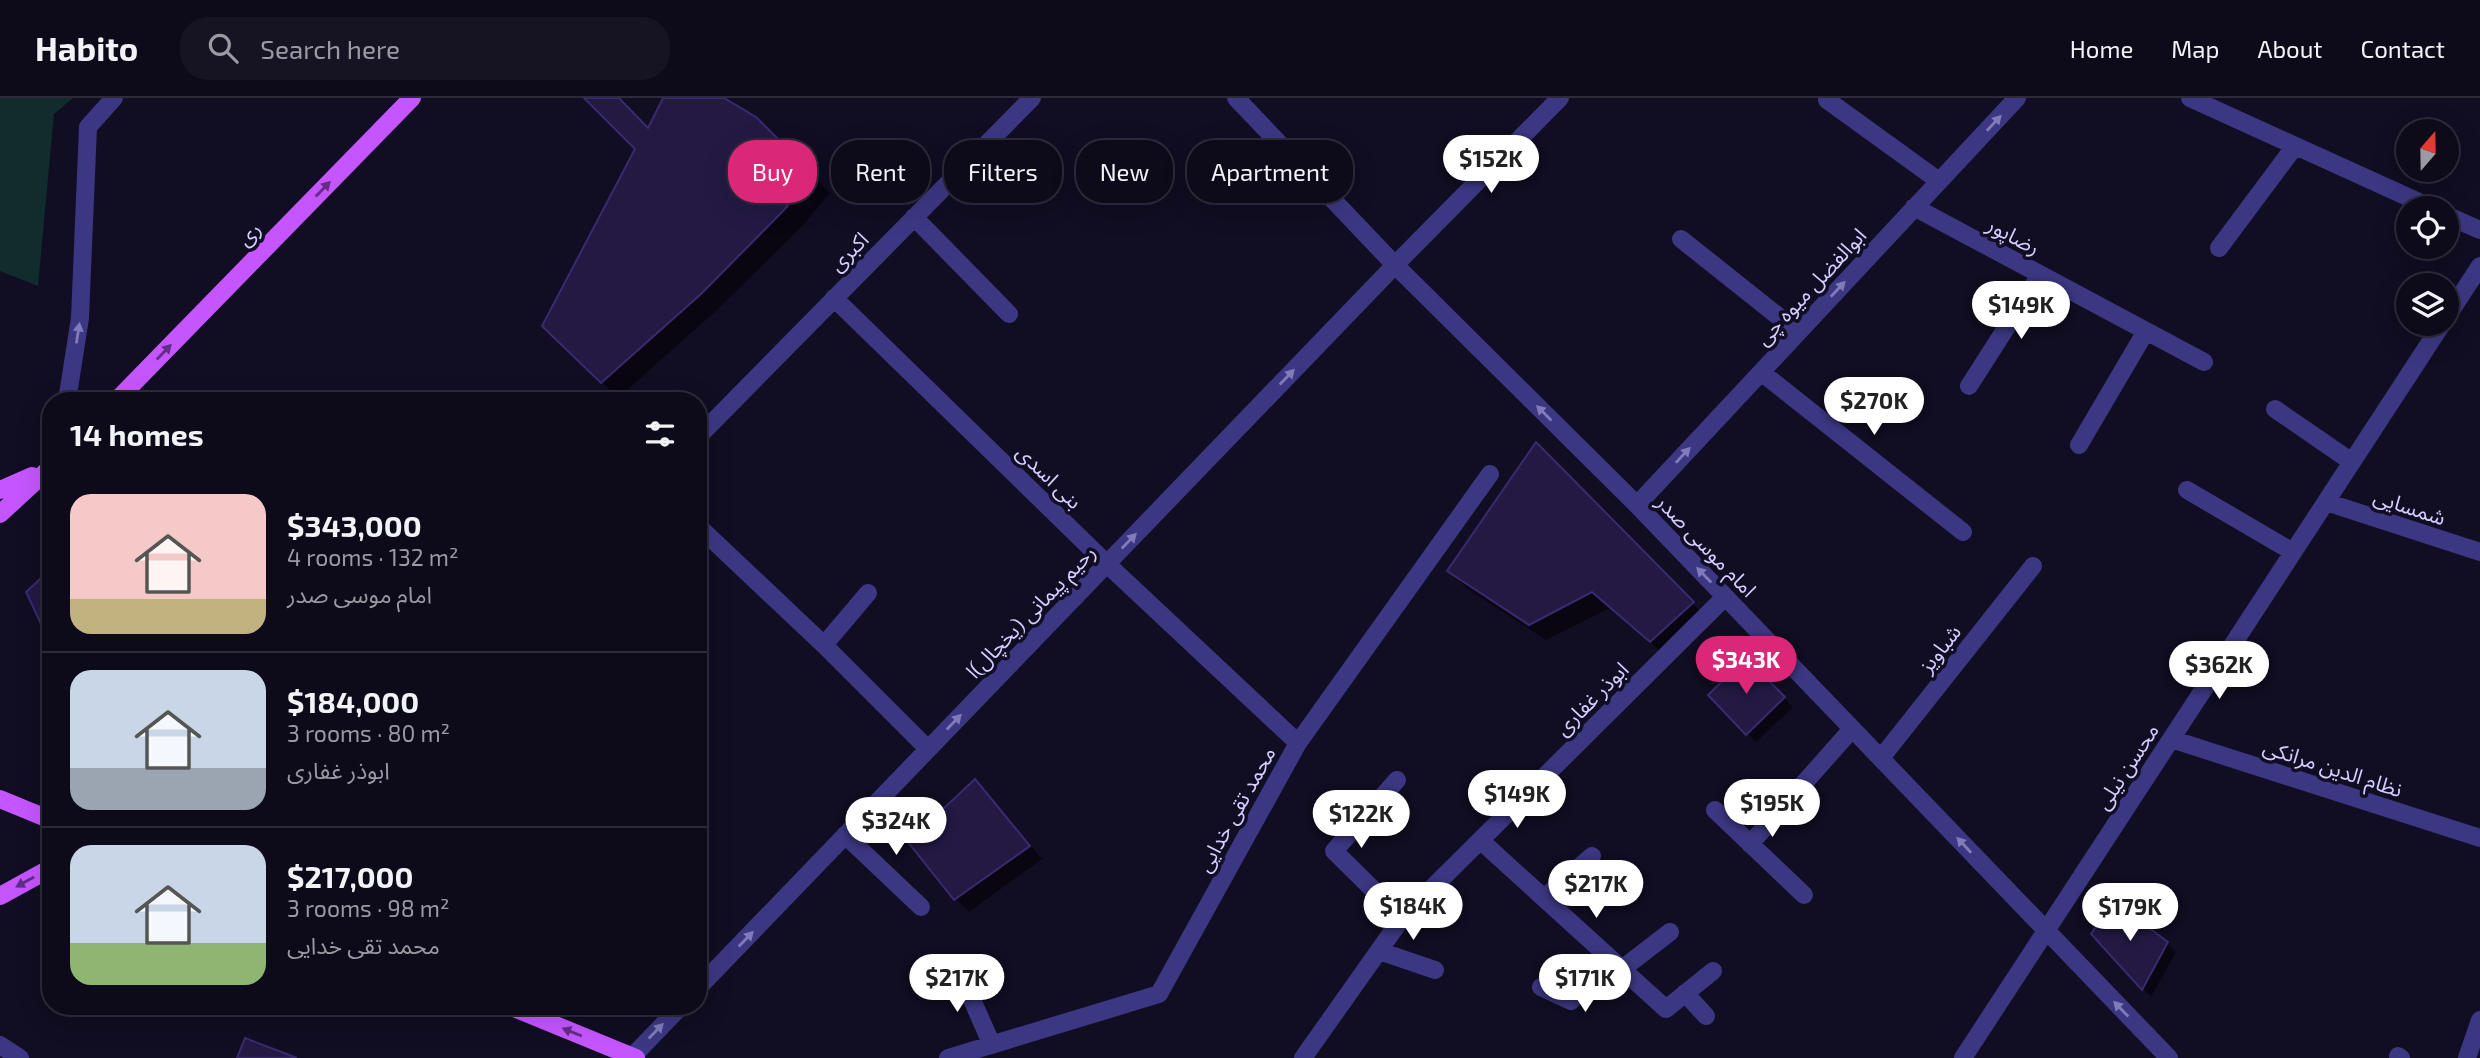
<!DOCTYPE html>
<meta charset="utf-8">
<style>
:root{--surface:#0d0a1a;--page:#161323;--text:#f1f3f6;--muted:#9a9aa2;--line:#2d2b39;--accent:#db2777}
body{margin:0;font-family:"Exo 2","Noto Sans Arabic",sans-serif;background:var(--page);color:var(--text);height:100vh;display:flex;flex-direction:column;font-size:26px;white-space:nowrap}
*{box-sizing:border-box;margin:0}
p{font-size:23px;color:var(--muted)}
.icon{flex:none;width:38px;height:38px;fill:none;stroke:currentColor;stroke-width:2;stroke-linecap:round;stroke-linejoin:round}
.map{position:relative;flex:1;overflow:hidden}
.sheet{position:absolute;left:42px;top:294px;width:665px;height:623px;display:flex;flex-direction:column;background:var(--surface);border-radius:28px;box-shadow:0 7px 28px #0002,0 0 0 2px var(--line)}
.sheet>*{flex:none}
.banner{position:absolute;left:728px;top:42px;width:665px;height:63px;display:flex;gap:14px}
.needle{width:46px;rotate:20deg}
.fabs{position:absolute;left:2396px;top:21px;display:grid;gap:14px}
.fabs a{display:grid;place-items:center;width:63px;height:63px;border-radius:50%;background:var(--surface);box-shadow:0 7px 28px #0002,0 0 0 2px var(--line);font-size:35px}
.price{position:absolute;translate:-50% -60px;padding:0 16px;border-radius:24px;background:#fff;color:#222;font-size:23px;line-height:46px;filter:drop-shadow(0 2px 4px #0008)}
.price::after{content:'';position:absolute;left:50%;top:42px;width:21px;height:16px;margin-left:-10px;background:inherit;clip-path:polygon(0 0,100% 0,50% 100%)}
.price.current{background:var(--accent);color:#fff}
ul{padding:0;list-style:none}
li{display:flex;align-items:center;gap:21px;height:175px;padding:0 28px}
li+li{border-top:2px solid var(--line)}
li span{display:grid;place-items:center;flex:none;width:196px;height:140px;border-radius:21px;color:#555}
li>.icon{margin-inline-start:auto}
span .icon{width:84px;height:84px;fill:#fffc;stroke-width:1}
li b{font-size:30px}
h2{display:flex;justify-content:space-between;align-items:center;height:84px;padding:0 28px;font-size:30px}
.tag{padding:0 24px;border-radius:28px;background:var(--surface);box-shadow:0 7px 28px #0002,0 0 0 2px var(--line);font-size:24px;line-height:63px}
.tag.current{background:var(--accent);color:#fff}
header{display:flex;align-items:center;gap:42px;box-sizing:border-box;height:98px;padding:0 35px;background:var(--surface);border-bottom:2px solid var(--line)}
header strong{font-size:33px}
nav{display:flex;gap:38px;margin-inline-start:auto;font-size:24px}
.search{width:490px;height:63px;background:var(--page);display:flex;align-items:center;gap:18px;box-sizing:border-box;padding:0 24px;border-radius:28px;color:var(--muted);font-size:26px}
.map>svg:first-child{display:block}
.green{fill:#102c2c}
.shadow{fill:#0007}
.building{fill:#231943;stroke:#3a2a6f;stroke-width:2}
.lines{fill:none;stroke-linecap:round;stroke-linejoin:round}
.minor{stroke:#3c3782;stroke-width:18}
.major{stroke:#c555ff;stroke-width:18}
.oneway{fill:#817bba}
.oneway2{fill:#622d85}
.labels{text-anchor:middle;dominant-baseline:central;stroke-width:7;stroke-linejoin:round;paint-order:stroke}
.street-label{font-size:21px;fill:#d5ceff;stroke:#110d22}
</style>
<header>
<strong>Habito</strong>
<div class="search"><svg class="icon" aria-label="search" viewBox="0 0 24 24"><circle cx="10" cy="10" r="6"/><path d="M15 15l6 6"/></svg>Search here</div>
<nav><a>Home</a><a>Map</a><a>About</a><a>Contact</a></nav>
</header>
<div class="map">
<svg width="2480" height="960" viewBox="0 0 2480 960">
<rect width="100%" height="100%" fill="#110d22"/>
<!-- green -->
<path class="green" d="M0,0H73L54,16L38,188L0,173Z"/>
<!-- shadow -->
<path class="shadow" d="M586,0H618L649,33L665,0H720L755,20L830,95L802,128L717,212L618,300L544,228L637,51Z
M1536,347L1709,522L1667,559L1610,510L1546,542L1465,489L1449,473Z
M1746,562L1793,609L1756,644L1710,597Z
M975,683L1042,761L969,814L956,801Z
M2094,836L2167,845L2176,854L2151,899Z"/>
<!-- building -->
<path class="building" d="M584,0H619L648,30L663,0H724L756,19L814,77L785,111L701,196L601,285L542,228L635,51Z
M1536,344L1694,504L1650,544L1592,494L1529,527L1447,473Z
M51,471V547L26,494Z
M1746,560L1785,599L1746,637L1708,597Z
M975,681L1030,748L954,802L908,744Z
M2113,803L2168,844L2142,892L2091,836Z
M245,940L297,960H237Z"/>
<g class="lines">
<!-- minor -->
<path class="minor" d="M1236,0L1395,167L1637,407L2169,960
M2190,0L2432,110
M1827,2L1939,83
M1914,109L2204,264
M2446,117L2480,132
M914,119L1009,216
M1681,141L1798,234
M2219,150L2295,48
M834,200L1107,466L1298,645
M2446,220L2480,168
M1761,274L1963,434
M1969,288L2040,177
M67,303L80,220L88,29L114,0
M2275,311L2352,364
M698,339L1032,0
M2079,347L2146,233
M2187,392L2293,454
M2326,404L2480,454
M1637,407L2017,0
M698,428L824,547L928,651
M824,547L868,495
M2171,641L2480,740
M1881,660L2033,468
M1397,682L1334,753L1402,820
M1715,712L1804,797
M845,737L921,809
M1480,742L1666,911L1713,873
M1750,746L1852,631
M1544,800L1592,758
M1379,853L1435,872
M958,870L992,947
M1622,871L1670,834
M1541,889L1571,903L1611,861
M698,890L1395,167L1560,0
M1685,895L1706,918
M0,947L20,960
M2398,958L2401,960
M632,959L681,908
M948,960L1159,896L1298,645L1490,376
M1303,960L1402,820L1725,499
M1963,960L2442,226
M2467,960L2480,922"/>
<!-- major -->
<path class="major" d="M116,303L412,0
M0,392L32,378
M0,416L51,369
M0,701L51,722
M0,798L51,770
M509,908L636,960"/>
</g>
<!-- one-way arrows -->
<defs><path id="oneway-solid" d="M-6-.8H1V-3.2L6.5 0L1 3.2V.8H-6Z" transform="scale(1.75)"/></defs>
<g class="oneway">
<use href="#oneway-solid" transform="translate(1994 25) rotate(-47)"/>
<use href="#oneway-solid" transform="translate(1838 191) rotate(-47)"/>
<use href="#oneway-solid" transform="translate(78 235) rotate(-81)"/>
<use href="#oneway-solid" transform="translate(1287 279) rotate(-46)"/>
<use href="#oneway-solid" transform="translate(1544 315) rotate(-135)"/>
<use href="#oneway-solid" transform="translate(1683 357) rotate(-47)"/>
<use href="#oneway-solid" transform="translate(1129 443) rotate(-46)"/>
<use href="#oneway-solid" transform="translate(1704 477) rotate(-134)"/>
<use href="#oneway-solid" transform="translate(954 624) rotate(-46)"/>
<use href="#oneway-solid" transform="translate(1964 747) rotate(-133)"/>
<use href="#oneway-solid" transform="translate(746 841) rotate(-46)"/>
<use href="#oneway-solid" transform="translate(2121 911) rotate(-134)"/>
<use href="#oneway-solid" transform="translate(656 933) rotate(-46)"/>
</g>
<g class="oneway2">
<use href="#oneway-solid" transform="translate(323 91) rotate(-46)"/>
<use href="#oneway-solid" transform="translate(164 254) rotate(-46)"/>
<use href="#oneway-solid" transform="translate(25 784) rotate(151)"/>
<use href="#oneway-solid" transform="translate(572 934) rotate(-158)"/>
</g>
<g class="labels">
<!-- street labels -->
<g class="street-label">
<text transform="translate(248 135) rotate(-46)">ری</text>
<text transform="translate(2014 137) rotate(28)">رضاپور</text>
<text transform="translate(848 153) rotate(-45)">اکبری</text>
<text transform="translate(1810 188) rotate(-47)">ابوالفضل میوه چی</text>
<text transform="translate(1050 378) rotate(44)">بنی اسدی</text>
<text transform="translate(2410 408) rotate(18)">شمسایی</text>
<text transform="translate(1707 447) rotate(46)">امام موسی صدر</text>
<text transform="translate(1030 513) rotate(-46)">رحیم پیمانی (یخچال)ا</text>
<text transform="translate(1939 550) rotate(-52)">شباویز</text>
<text transform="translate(1591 600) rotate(-45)">ابوذر غفاری</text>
<text transform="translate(2126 668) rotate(-57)">محسن نیلی</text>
<text transform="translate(2333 669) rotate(18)">نظام الدین مرانکی</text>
<text transform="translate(1235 711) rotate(-61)">محمد تقی خدایی</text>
</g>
</g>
</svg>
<div class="fabs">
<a><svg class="needle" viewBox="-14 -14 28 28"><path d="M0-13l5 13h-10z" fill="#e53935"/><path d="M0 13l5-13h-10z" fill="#9a9aa2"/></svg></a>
<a><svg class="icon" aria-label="locate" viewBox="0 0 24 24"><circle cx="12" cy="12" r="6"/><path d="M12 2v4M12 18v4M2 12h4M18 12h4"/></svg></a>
<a><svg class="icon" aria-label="layers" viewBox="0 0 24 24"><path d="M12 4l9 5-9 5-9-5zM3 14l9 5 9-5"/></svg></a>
</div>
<b class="price" style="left:1491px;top:97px">$152K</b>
<b class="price" style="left:2021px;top:243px">$149K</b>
<b class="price" style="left:1874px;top:339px">$270K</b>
<b class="price current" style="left:1746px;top:598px">$343K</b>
<b class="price" style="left:2219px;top:603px">$362K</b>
<b class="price" style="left:1517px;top:732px">$149K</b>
<b class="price" style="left:1772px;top:741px">$195K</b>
<b class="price" style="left:1361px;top:752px">$122K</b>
<b class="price" style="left:896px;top:759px">$324K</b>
<b class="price" style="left:1596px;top:822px">$217K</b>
<b class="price" style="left:1413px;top:844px">$184K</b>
<b class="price" style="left:2130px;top:845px">$179K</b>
<b class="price" style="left:957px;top:916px">$217K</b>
<b class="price" style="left:1585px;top:916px">$171K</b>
<div class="banner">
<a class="tag current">Buy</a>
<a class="tag">Rent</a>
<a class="tag">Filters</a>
<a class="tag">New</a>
<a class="tag">Apartment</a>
</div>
<section class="sheet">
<h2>14 homes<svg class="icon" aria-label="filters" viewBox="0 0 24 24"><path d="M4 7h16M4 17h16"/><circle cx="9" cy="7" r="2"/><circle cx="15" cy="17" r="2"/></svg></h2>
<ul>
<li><span style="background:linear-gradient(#f6c9c9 75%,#c2b280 0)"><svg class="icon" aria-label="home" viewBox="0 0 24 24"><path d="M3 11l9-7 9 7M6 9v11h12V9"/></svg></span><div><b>$343,000</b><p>4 rooms · 132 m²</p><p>امام موسی صدر</p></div></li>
<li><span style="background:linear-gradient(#c9d6e8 70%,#9aa5b1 0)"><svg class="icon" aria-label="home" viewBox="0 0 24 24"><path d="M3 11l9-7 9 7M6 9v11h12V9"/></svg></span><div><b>$184,000</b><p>3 rooms · 80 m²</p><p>ابوذر غفاری</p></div></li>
<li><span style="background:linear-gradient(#c9d6e8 70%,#8fb573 0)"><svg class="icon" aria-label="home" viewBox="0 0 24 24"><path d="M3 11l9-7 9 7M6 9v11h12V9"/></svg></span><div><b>$217,000</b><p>3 rooms · 98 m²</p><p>محمد تقی خدایی</p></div></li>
</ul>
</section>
</div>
